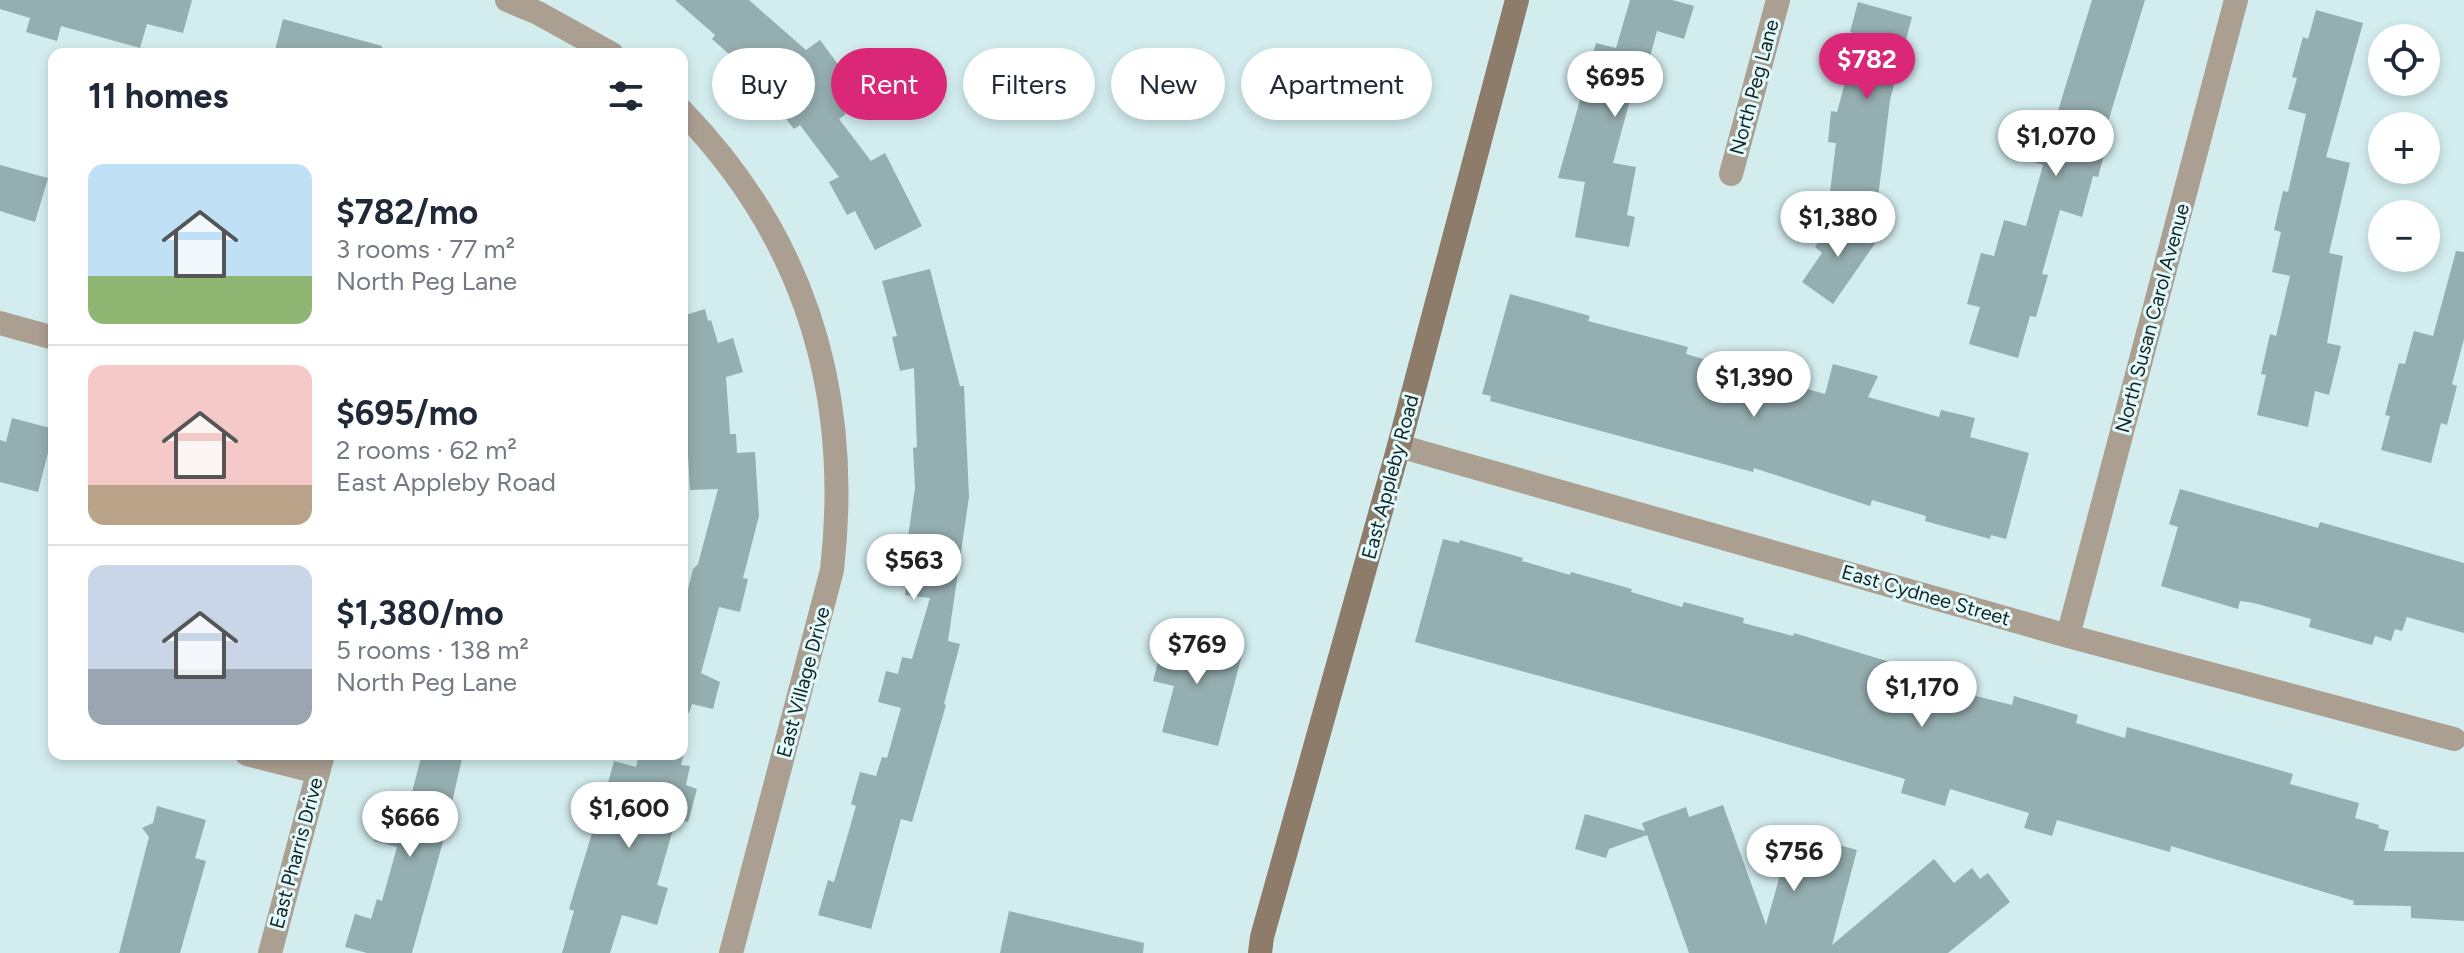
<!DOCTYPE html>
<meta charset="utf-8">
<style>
:root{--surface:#fff;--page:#f2f2f3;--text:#1f2937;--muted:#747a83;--line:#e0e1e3;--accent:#db2777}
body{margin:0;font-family:Figtree,sans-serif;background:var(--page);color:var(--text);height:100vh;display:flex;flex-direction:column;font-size:30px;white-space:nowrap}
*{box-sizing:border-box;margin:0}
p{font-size:26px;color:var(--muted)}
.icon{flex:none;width:44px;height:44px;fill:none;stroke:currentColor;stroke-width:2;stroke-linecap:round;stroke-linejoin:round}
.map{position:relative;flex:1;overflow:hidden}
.details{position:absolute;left:48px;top:48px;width:640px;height:712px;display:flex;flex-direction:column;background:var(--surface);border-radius:16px;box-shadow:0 4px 12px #0003}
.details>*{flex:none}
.banner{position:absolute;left:712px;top:48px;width:760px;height:72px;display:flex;gap:16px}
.tools{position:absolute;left:2368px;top:24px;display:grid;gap:16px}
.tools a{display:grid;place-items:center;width:72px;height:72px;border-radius:50%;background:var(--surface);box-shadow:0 4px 12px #0003;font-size:40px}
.price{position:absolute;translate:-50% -68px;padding:0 18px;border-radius:28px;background:#fff;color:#222;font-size:26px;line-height:52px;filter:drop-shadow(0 2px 4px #0008)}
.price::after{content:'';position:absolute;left:50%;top:48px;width:24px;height:18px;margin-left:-12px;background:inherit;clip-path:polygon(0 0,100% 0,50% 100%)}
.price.active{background:var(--accent);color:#fff}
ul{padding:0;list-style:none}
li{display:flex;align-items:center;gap:24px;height:200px;padding:0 40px}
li+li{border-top:2px solid var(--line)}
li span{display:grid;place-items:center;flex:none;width:224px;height:160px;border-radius:16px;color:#555}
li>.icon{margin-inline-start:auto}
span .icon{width:96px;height:96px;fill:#fffc;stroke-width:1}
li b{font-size:34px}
h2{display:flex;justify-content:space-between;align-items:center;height:96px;padding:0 40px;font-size:34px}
.tag{padding:0 28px;border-radius:36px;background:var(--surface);box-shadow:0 4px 12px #0003;font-size:28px;line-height:72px}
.tag.active{background:var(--accent);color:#fff}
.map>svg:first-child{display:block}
.building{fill:#95aeb0}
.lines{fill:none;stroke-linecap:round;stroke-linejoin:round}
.street{stroke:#ab9f92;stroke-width:24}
.secondary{stroke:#8d7c69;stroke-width:24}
.labels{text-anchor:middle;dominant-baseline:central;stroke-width:6;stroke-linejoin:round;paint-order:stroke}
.street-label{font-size:20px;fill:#192223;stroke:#e1fafc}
</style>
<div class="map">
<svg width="2464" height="953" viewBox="0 0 2464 953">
<rect width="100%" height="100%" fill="#d3edef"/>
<!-- building -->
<path class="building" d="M0,0H192L183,33L147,24L140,48L61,26L57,41L26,32L30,18L0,9Z
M675,0H749L806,50L820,40L858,91L839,105L846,114L839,119L871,161L885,153L922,226L875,250L855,211L847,215L829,182L839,177L800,125L794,129L771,100L776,96L712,39L715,35Z
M1630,0H1672L1694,6L1684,39L1657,31L1642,87L1634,85L1613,163L1636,167L1627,215L1635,217L1629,247L1575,237L1585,182L1558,178L1596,43L1616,48Z
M2092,0H2145L2105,132L2110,133L2098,177L2093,176L2082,217L2060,210L2042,274L2048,275L2036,317L2030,316L2018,358L1969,344L1980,307L1967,304L1981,253L1994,256L2004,220L2026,226L2043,165L2030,161L2044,111L2057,114Z
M1858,2L1912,17L1890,100L1878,198L1830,192L1836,143L1828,142L1831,111L1837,112L1858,35L1850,32Z
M2316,10L2363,23L2326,157L2350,163L2329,253L2343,256L2327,343L2341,346L2329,395L2315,391L2308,427L2257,415L2266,375L2261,374L2270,334L2276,336L2290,276L2272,272L2281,232L2274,230L2283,191L2288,192L2306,114L2288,109L2297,78L2292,77L2303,37L2308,39Z
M283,19L382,46L381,54H274Z
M0,165L48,178L35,222L0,211Z
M1837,215L1876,242L1833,304L1802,282L1822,253L1815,247Z
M2456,251L2464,252V339L2452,384L2457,386L2447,425L2441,423L2431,463L2381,450L2390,416L2385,415L2399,363L2405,364L2414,331L2433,336Z
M930,269L960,386H964L969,497L948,641L960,644L944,704L946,705L912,822L901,819L871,929L818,915L828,880L834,882L856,806L851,804L860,772L876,776L882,757L887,758L901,708L878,702L886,671L898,674L902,657L912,659L930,598L905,595L914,538L908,537L915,488L913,448L917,447L914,368L900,371L892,337L897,336L882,281Z
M1510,294L1590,316L1588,321L1688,347L1686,354L1825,394L1833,364L1878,376L1868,397L1939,417L1941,410L1975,418L1970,437L2029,453L2006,539L1991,535L1990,539L1925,521L1926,516L1872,500L1870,506L1754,468L1753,472L1490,401L1491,396L1482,394Z
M705,309L708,321L711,320L718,343L733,338L743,372L726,377L730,434H736L737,453L755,452L759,516L743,578L748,579L740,612L719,607L701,673L720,682L713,709L692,704L689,713L682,712V614L693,569L698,564L718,489L690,490L684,389L682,390V316Z
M12,418L54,429L38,492L0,482V440L6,442Z
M2180,489L2318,528L2320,522L2464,563V633L2407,617L2402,631L2395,629L2391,641L2375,636L2372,645L2309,627L2311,619L2254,603L2240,601L2238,609L2161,586L2178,527L2169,524Z
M1443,539L1459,543L1460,540L1523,558L1522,561L1570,575L1571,572L1632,589L1631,592L1682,607L1684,602L1744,618L1743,623L1793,636L1794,633L1933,675V673L1967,682L1964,693L2012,705L2014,696L2078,715L2076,723L2125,738L2127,727L2293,774L2290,784L2359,803L2355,818L2379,825L2378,828L2389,831L2384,851L2464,852V921L2411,918V906L2353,905L2354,901L2171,846L2170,852L2057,820L2052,836L2024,828L2029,813L1950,789L1945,806L1901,793L1905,779L1749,733L1415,642Z
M1166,631L1243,651L1218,746L1162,732L1174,686L1153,681Z
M422,754H463L444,838L412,953H367L345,947L355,914L371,919L377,899L382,901L397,847L374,841L383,808L400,813L405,795L411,796Z
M639,754H684L681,765L690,766L686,785L697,789L688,822L676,819L657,885L668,888L657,925L622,915L610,953H562L574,911L569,909L592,833L594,834L614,761L636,767Z
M1723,805L1766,925L1792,832L1857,850L1832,945L1934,859L1954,883L1972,868L1980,879L1988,873L2010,902L1948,953H1689L1647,835L1609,849L1606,858L1575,849L1585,814L1645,831L1642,823L1686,807L1689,817Z
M157,806L206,820L195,858L206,861L180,953H119L149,837L142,828L153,823Z
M1009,911L1144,943L1143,953H1000Z"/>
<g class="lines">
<!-- street -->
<path class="street" d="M507,0L538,13L612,54
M682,111C806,239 852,394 832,570L731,953
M1731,174L1778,0
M0,323L54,338
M1399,446L2068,636L2454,739
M2068,636L2236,0
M247,754L318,772
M270,953L323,754"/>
<!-- secondary -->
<path class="secondary" d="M1260,953L1262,937L1399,446L1517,0"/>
</g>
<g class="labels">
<!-- street labels -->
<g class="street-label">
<text transform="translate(1754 87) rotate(-75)">North Peg Lane</text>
<text transform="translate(2152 318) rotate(-75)">North Susan Carol Avenue</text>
<text transform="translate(1390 477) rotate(-75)">East Appleby Road</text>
<text transform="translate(1926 595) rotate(16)">East Cydnee Street</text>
<text transform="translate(803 682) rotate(-75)">East Village Drive</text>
<text transform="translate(296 853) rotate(-75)">East Pharris Drive</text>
</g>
</g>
</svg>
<div class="tools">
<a><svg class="icon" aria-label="locate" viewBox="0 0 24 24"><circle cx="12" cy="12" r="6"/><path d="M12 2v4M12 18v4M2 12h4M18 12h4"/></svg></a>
<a>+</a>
<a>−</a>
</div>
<b class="price active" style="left:1867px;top:101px">$782</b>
<b class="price" style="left:1615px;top:119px">$695</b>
<b class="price" style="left:2056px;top:178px">$1,070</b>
<b class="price" style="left:1838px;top:259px">$1,380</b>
<b class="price" style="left:1754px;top:419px">$1,390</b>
<b class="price" style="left:914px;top:602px">$563</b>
<b class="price" style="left:1197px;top:686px">$769</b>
<b class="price" style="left:1922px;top:729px">$1,170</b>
<b class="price" style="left:629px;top:850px">$1,600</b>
<b class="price" style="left:410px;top:859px">$666</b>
<b class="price" style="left:1794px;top:893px">$756</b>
<div class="banner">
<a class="tag">Buy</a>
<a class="tag active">Rent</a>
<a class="tag">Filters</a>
<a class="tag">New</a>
<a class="tag">Apartment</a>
</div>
<section class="details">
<h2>11 homes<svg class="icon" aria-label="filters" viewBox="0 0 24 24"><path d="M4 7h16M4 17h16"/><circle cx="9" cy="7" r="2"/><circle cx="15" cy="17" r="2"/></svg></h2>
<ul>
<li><span style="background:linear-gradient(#bfe0f5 70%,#8fb573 0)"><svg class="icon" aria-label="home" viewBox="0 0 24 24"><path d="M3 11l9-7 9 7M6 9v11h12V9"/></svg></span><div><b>$782/mo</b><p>3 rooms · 77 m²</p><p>North Peg Lane</p></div></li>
<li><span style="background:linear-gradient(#f6c9c9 75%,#b9a48a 0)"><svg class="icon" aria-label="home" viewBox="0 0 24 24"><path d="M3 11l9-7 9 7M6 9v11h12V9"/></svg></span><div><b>$695/mo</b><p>2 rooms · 62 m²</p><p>East Appleby Road</p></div></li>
<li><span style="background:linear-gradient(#c9d6e8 65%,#9aa5b1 0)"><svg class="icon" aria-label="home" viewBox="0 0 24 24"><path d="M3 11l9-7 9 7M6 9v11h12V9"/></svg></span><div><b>$1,380/mo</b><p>5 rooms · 138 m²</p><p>North Peg Lane</p></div></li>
</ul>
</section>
</div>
